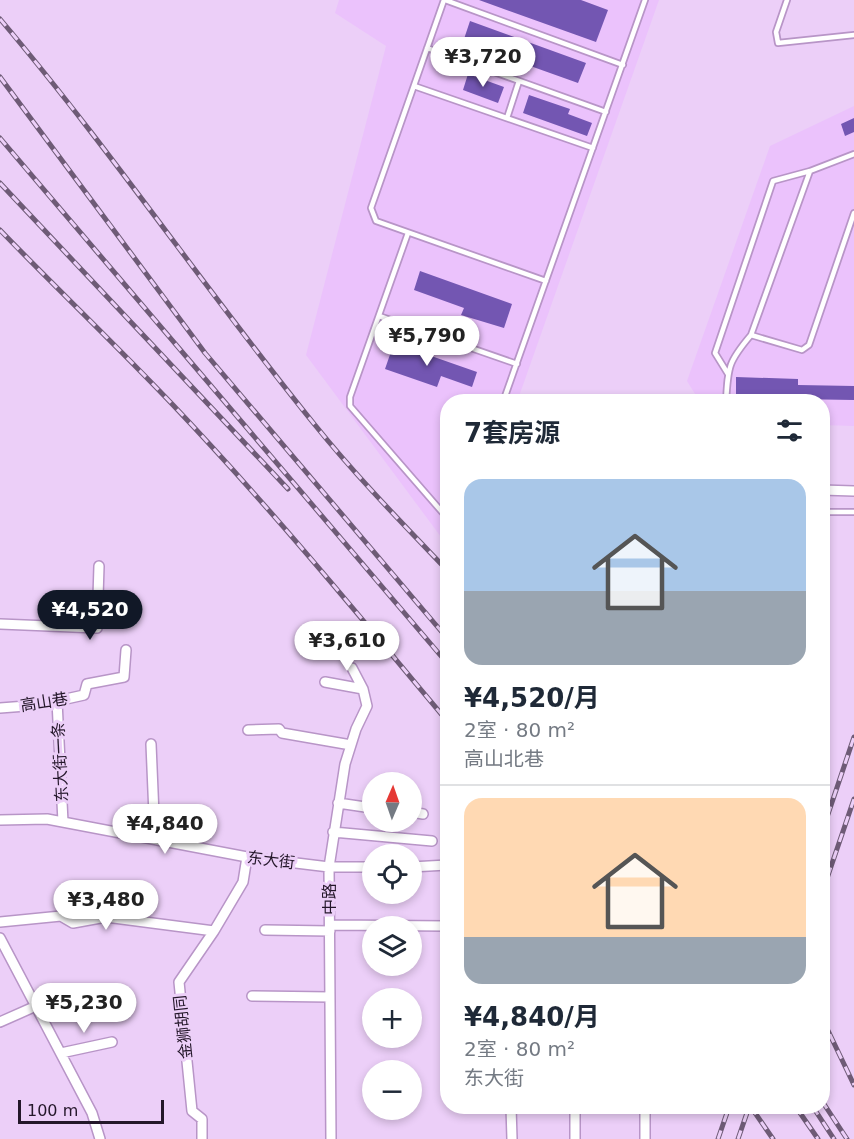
<!DOCTYPE html>
<html lang="zh">
<meta charset="utf-8">
<style>
:root{--surface:#fff;--page:#f6f6f7;--text:#1f2937;--muted:#747a83;--line:#e0e1e3;--accent:#111827}
body{margin:0;font-family:"DejaVu Sans","Noto Sans SC",sans-serif;background:var(--page);color:var(--text);height:100vh;display:flex;flex-direction:column;font-size:22px;white-space:nowrap}
*{box-sizing:border-box;margin:0}
p{font-size:20px;color:var(--muted)}
.icon{flex:none;width:33px;height:33px;fill:none;stroke:currentColor;stroke-width:2;stroke-linecap:round;stroke-linejoin:round}
.map{position:relative;flex:1;overflow:hidden}
.details{position:absolute;left:440px;top:394px;width:390px;height:720px;display:flex;flex-direction:column;background:var(--surface);border-radius:24px;box-shadow:0 3px 9px #0003}
.details>*{flex:none}
.needle{width:39px;rotate:2deg}
.tools{position:absolute;left:362px;top:772px;display:grid;gap:12px}
.tools a{display:grid;place-items:center;width:60px;height:60px;border-radius:50%;background:var(--surface);box-shadow:0 3px 9px #0003;font-size:30px}
.scale{position:absolute;left:18px;bottom:15px;width:146px;box-sizing:border-box;padding-left:6px;border:3px solid #24172a;border-top:0;font-size:16px;line-height:21px;white-space:nowrap;color:#24172a;-webkit-text-stroke:4px #eccff8;paint-order:stroke}
.price{position:absolute;translate:-50% -51px;padding:0 14px;border-radius:21px;background:#fff;color:#222;font-size:20px;line-height:39px;filter:drop-shadow(0 2px 3px #0008)}
.price::after{content:'';position:absolute;left:50%;top:36px;width:18px;height:14px;margin-left:-9px;background:inherit;clip-path:polygon(0 0,100% 0,50% 100%)}
.price.selected{background:var(--accent);color:#fff}
ul{padding:0;list-style:none}
li{display:grid;align-content:center;gap:12px;height:318px;padding:0 24px}
li+li{border-top:2px solid var(--line)}
li span{display:grid;place-items:center;height:186px;border-radius:18px;color:#555}
li>.icon{margin-inline-start:auto}
span .icon{width:108px;height:108px;fill:#fffc;stroke-width:1}
li b{font-size:26px}
h2{display:flex;justify-content:space-between;align-items:center;height:72px;padding:0 24px;font-size:26px}
.map>svg:first-child{display:block}
.built{fill:#ebc2fc}
.building{fill:#7356b2}
.lines{fill:none;stroke-linecap:round;stroke-linejoin:round}
.service-casing{stroke:#b895c7;stroke-width:8}
.minor-casing{stroke:#b895c7;stroke-width:12}
.service{stroke:#fff;stroke-width:4.5}
.minor{stroke:#fff;stroke-width:9}
.rail-casing{stroke:#6e5b76;stroke-width:5}
.rail{stroke:#eccff8;stroke-width:3;stroke-dasharray:9;stroke-linecap:butt}
.labels{text-anchor:middle;dominant-baseline:central;stroke-width:6;stroke-linejoin:round;paint-order:stroke}
.street-label{font-size:16px;fill:#24172a;stroke:#eccff8}
</style>
<div class="map">
<svg width="854" height="1139" viewBox="0 0 854 1139">
<rect width="100%" height="100%" fill="#eccff8"/>
<!-- built -->
<path class="built" d="M339,0H659L517,402H447V545L306,355L386,46L335,13Z
M854,106V426L822,425V402H700L687,381L770,146Z"/>
<!-- building -->
<path class="building" d="M479,0H581L608,10L596,42Z
M470,21L586,63L578,83L463,42Z
M468,74L504,87L498,103L463,90Z
M529,95L570,109L568,114L592,123L587,136L523,113Z
M854,118V132L845,136L841,124Z
M420,271L512,304L504,328L461,315L464,308L414,290Z
M394,343L477,372L472,387L441,376L437,387L385,369Z
M736,377L798,379V385L854,386V400L736,398Z"/>
<g class="lines">
<defs>
<path id="service" d="M444,0L371,208L376,221L546,281
M445,0L623,65
M787,0L776,32L778,43L854,35
M427,48L606,112
M414,86L593,148
M507,118L519,81
M810,171L854,154
M408,233L350,397V406L442,512L447,514
M379,316L517,364
M751,335L802,350L809,345L854,213
M503,402L645,0
M726,402C728,367 728,362 751,335L810,171L773,181L715,353L728,374
M822,512H854"/>
<path id="minor" d="M822,490L854,491
M0,624L97,628L99,566
M325,682L363,689
M57,701L63,822
M0,708L39,705L84,695L87,684L124,677L126,650
M248,730L279,729L282,733L351,745
M151,744L155,839
M338,803L372,808
M411,812L423,814
M0,820L47,819L247,857L329,867H372
M333,832L432,841
M411,867L447,865
M0,922L61,916L73,923L106,917L214,931
M330,925L447,926
M265,930L330,931
M0,938L92,1113L100,1139
M252,996L330,997
M0,1022L36,1006
M61,1053L112,1042
M511,1107L512,1139
M645,1107V1139
M202,1139V1119L192,1111L179,982L214,931L243,882L247,857
M331,1139L329,867L345,764L356,729L367,706L363,689L352,668
M575,1139V1107"/>
</defs>
<!-- service casing -->
<use href="#service" class="service-casing"/>
<!-- minor casing -->
<use href="#minor" class="minor-casing"/>
<!-- service -->
<use href="#service" class="service"/>
<!-- minor -->
<use href="#minor" class="minor"/>
<defs>
<path id="rail" d="M0,19C111,150 207,292 315,425C356,476 402,523 447,570
M0,77L205,353L447,638
M0,138L447,663
M0,183L288,489
M0,230C57,289 116,345 173,405C269,506 358,614 447,721
M822,832L854,737
M822,893L854,799
M822,1018L854,1085
M822,1101L847,1139
M751,1107L773,1139
M796,1107L818,1139
M813,1107L834,1139
M718,1139L729,1107
M738,1139L749,1107"/>
</defs>
<!-- rail casing -->
<use href="#rail" class="rail-casing"/>
<!-- rail -->
<use href="#rail" class="rail"/>
</g>
<g class="labels">
<!-- street labels -->
<g class="street-label">
<text transform="translate(44 702) rotate(-9)">高山巷</text>
<text transform="translate(60 762) rotate(-93)">东大街一条</text>
<text transform="translate(271 860) rotate(7)">东大街</text>
<text transform="translate(329 899) rotate(-90)">中路</text>
<text transform="translate(183 1027) rotate(-96)">金狮胡同</text>
</g>
</g>
</svg>
<div class="tools">
<a><svg class="needle" viewBox="-14 -14 28 28"><path d="M0-13l5 13h-10z" fill="#e53935"/><path d="M0 13l5-13h-10z" fill="#747a83"/></svg></a>
<a><svg class="icon" aria-label="locate" viewBox="0 0 24 24"><circle cx="12" cy="12" r="6"/><path d="M12 2v4M12 18v4M2 12h4M18 12h4"/></svg></a>
<a><svg class="icon" aria-label="layers" viewBox="0 0 24 24"><path d="M12 4l9 5-9 5-9-5zM3 14l9 5 9-5"/></svg></a>
<a>+</a>
<a>−</a>
</div>
<div class="scale">100 m</div>
<b class="price" style="left:483px;top:88px">¥3,720</b>
<b class="price" style="left:427px;top:367px">¥5,790</b>
<b class="price selected" style="left:90px;top:641px">¥4,520</b>
<b class="price" style="left:347px;top:672px">¥3,610</b>
<b class="price" style="left:165px;top:855px">¥4,840</b>
<b class="price" style="left:106px;top:931px">¥3,480</b>
<b class="price" style="left:84px;top:1034px">¥5,230</b>
<section class="details">
<h2>7套房源<svg class="icon" aria-label="filters" viewBox="0 0 24 24"><path d="M4 7h16M4 17h16"/><circle cx="9" cy="7" r="2"/><circle cx="15" cy="17" r="2"/></svg></h2>
<ul>
<li><span style="background:linear-gradient(#a9c7e8 60%,#9aa5b1 0)"><svg class="icon" aria-label="home" viewBox="0 0 24 24"><path d="M3 11l9-7 9 7M6 9v11h12V9"/></svg></span><div><b>¥4,520/月</b><p>2室 · 80 m²</p><p>高山北巷</p></div></li>
<li><span style="background:linear-gradient(#ffd9b3 75%,#9aa5b1 0)"><svg class="icon" aria-label="home" viewBox="0 0 24 24"><path d="M3 11l9-7 9 7M6 9v11h12V9"/></svg></span><div><b>¥4,840/月</b><p>2室 · 80 m²</p><p>东大街</p></div></li>
</ul>
</section>
</div>
